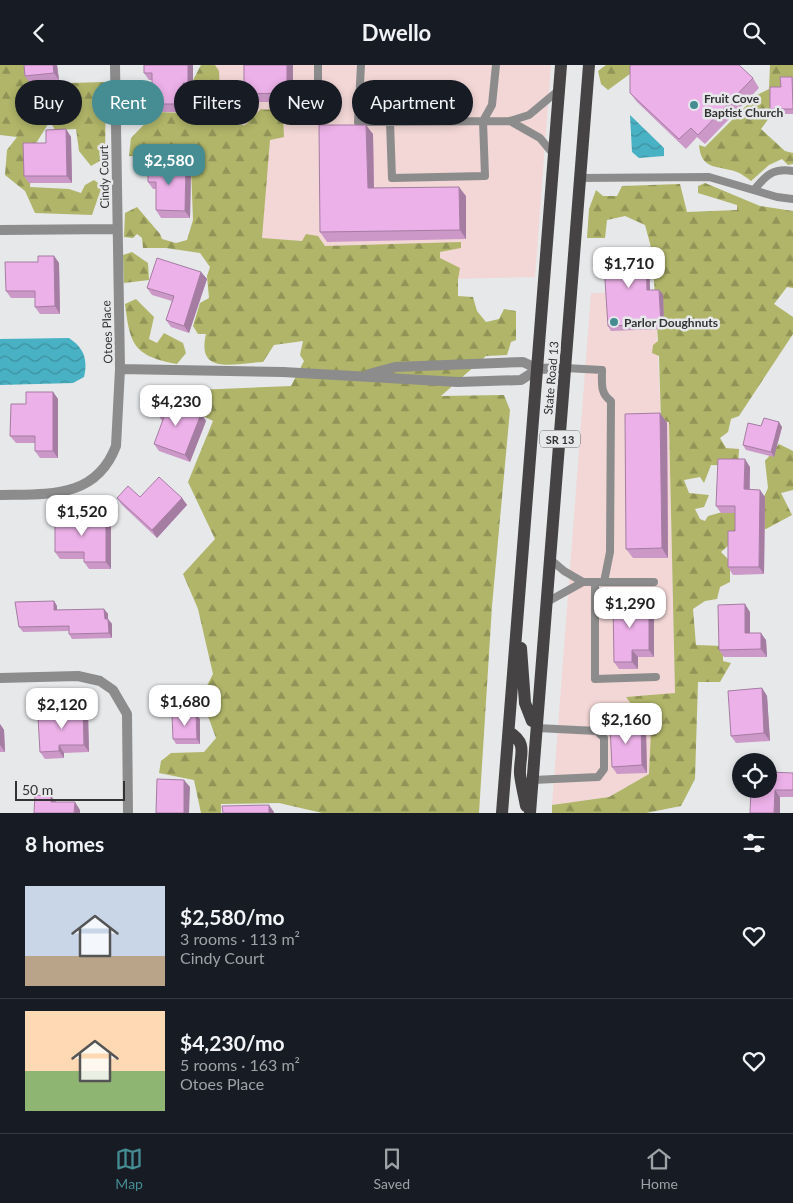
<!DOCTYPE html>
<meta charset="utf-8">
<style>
:root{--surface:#171b24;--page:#20242c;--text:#f1f3f6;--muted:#9ea1a6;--line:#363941;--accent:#458c93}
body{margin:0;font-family:Lato,sans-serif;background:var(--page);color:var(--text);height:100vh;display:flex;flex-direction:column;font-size:19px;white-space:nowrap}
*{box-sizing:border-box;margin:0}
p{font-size:16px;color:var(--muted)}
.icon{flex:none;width:28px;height:28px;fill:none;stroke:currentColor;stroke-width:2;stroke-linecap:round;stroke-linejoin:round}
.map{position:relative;height:748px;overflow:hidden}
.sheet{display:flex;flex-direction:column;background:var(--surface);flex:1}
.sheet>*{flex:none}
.banner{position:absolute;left:15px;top:15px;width:500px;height:45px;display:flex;gap:10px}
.tools{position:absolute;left:732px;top:688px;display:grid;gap:10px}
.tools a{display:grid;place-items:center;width:45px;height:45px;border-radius:50%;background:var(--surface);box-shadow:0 2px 8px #0003;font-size:25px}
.scale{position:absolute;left:15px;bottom:12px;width:110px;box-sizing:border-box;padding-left:5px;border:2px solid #333334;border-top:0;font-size:14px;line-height:18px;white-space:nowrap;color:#333334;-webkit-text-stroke:4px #e6e8ea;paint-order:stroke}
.price{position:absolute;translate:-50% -42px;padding:0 11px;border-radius:10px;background:#fff;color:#222;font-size:16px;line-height:32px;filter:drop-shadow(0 1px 2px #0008)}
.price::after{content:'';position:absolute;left:50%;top:30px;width:15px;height:11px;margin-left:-8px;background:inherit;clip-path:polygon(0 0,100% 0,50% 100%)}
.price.selected{background:var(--accent);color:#fff}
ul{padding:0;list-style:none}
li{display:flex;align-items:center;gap:15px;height:125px;padding:0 25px}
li+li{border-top:1px solid var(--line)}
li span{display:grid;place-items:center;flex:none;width:140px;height:100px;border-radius:0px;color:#555}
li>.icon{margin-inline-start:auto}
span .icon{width:60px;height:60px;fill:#fffc;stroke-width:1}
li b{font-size:21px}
h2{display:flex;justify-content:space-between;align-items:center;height:60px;padding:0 25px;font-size:21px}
.tag{padding:0 18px;border-radius:22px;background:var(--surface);box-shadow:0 2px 8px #0003;font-size:18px;line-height:45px}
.tag.selected{background:var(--accent);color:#fff}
header{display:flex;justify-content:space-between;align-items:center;height:65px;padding:0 25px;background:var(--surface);font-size:22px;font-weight:700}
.dock{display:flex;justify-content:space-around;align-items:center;height:70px;border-top:1px solid var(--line);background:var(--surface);font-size:14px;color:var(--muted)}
.dock a{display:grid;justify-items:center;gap:2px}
.dock .selected{color:var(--accent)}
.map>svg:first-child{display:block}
.commercial{fill:#f2d7d6}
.forest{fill:url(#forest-firs)}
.water{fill:url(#water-waves)}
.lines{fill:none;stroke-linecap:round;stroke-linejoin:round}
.service{stroke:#8d8c8c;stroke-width:8}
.minor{stroke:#8d8c8c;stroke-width:10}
.primary{stroke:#454343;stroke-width:12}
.wall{fill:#cb98c8}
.shaded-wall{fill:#a57ca2}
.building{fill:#ecb1e8;stroke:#a57ca2}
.poi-dot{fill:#458c93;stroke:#e6e8ea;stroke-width:2}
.labels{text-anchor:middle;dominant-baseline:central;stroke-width:5;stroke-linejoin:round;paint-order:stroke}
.shield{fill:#e6e8ea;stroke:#69696b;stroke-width:1}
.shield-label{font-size:11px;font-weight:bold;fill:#333334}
.poi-label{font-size:12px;font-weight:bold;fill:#333334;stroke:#e6e8ea;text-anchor:start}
.street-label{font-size:12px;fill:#333334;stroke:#e6e8ea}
</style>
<header><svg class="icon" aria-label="back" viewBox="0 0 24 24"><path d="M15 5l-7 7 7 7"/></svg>Dwello<svg class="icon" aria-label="search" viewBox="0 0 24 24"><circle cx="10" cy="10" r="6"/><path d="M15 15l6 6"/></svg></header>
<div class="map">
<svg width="793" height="748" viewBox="0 0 793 748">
<defs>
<pattern id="forest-firs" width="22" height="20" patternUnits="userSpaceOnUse" patternTransform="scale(1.25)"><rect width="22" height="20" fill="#b0b569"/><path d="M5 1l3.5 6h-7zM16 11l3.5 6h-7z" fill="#909457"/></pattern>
<pattern id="water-waves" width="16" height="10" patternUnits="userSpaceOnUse" patternTransform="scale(1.25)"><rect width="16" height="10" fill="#49b1c4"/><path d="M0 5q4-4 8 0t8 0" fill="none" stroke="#3d91a0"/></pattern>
</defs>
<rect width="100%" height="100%" fill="#e6e8ea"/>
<!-- commercial -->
<path class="commercial" d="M214,0H551L535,212L286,218L220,188Z
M655,227L661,356H669L675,629L635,646L652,666L649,709L609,732L552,740L591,228Z"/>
<!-- forest -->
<path class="forest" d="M0,0H29L31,19L106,17L105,93L91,101L79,86L76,64L55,65L50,56L33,83L30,122L69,124L81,128L85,120L94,115L102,121L92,150L35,148L25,126L5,110L7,85L17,72L0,70Z
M201,0H215L219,6L221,49L228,60H245L261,44C277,46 277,42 290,37C304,32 324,36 336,43L324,48L283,51L284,72L270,75L262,173L302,176L306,169L318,171L325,181L461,177V183L440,187V193L460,203L458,214V231L473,232L477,246L486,257L499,254L504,244L516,246V275L511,277L507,290L486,291L441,331L504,330L510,345L492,541L479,748H322L279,738L221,739V748H201L194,715L159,708L161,696L171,688L204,687L216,673L201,632L213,609L198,544L183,509L215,474L188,417L213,356L194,346L187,336L195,325L291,321L304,296L300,290L303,276L274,280L263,297C235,298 196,311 206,269H198L193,261L200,238L209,233L207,211L210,202L200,188L166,183H143L142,173L137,169L133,173L124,172L125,148L137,142L160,169L162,174L176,178L187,175L193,155L191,103H155L150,92L129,91L131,73L156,47L190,48V21Z
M606,0H632L634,6L608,25L601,19L598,6Z
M770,0H793V20L761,64L785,86L793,88V99L788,100L782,94L769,100L751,116C747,113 742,109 737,107C718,100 701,106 699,80L705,82L757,30L769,24Z
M705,118L760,141L793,146V223L787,222L774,239L793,252V269L739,351L731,354L728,367L720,373L726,383L739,384L738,401L711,400L704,418L700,412L684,415L689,428L709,430L704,442L695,444L700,454L705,456L708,451L762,436L768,423L765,396L779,379L793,386V425L781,428L792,450L766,464L740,463L729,480L721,487L730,496V517L720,522L717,534L705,536L693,544L696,580L723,581V596L731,598L720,617H698L695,714L681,741L646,748H552V740L609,732L649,709L651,666L626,632L675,628L669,357L661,356L659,291L652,288L653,280L658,276L652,186L645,160L625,151L607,155L605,173H587L589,144L596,125L603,131H617L622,121L680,119L687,147L737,145V140L698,128V121Z
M132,187L148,198L149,215L124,218L123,190Z
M136,234L154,252L149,274L157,278L164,268L183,278L186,288L177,299C134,291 130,280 125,239Z"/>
<!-- water -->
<path class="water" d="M630,50L664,83V91L639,93L632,87Z
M69,273C84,283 88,294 84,312L73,318L0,320V274Z"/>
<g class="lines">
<!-- service -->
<path class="service" d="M318,0V17
M361,0L358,57L510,56L529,50L559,25
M510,56L540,73L554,90
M390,57L392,113L485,111L483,56L492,40L496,0
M580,113L709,112L777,132L793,134
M754,125C766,110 773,103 793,106
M565,303L602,305C602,318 600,329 611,336L610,487L604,517
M550,494L564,506L583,517
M595,517V614L656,612
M547,537L583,517H654
M533,715L598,712L604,704V673L597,666L537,663"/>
<!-- minor -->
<path class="minor" d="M0,165L117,164
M120,304L283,307L458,317L521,315L538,304
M369,309L395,302L523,297L538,304L565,303
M0,430C48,429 96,434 116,381L120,304L115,0
M0,613L78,611L100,616L113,625L127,649L128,748"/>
<!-- primary -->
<path class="primary" d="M521,583L525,638L532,656L537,658
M509,667C529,679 519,690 520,709C521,719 524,730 526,741
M502,748L561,0
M530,748L589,0"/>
</g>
<!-- wall -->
<path class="wall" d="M24,0H57L59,15L30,18L25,11Z
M144,0H193V25H188V47H157L152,39V15H149L144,8Z
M293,0V37H250L244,29Z
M792,12L793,13V49H774L770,44L781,22Z
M753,13L759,23L705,79L697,72L686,84L637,37L630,28Z
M66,64L71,72L72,118H29L24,111L46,78Z
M373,69L374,123L466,131V174L327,177L320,167Z
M191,107L190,153H161L156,145V124H153L148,117Z
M649,189L650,225L663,229L664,264L611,266L608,261Z
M54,191L59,198L60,249H40L35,242V233H11L6,226Z
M201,207L207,214L189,268L171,262L166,255L172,236L152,230L147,223Z
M53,327L58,334V393H40L35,386V378H16L10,371L26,339Z
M660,348L667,358L668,493H633L626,484Z
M157,349H201L206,356L190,397L159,386L154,379L163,357Z
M761,361L782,362L774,392L746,385L743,380Z
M750,402V425L765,432L764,509L733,510L728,502L735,466V448H721L716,441Z
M140,432L182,433L187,440L157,473L122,440L117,433Z
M111,459V504H89L84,497V494H60L55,487Z
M54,536L57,541V545L104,544L108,549V554L112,559V573L72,574L69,569V566L23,567L19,562Z
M649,537L654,544V592H638V604H619L614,597Z
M750,547V568L766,575L767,592H724L719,585Z
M762,623L767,631L770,676L736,678L731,671Z
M83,642L88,649L89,687L64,688V693L45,694L40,687L64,651Z
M200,654V679H176L173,674Z
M0,659L4,665L5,687H0Z
M646,666L647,708L617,709L612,702Z
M793,708V732H780L750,748Z"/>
<!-- shaded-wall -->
<path class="shaded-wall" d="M53,0H57L59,15L54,8Z
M188,0H193V25L188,18Z
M287,0H293V37L287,28Z
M183,18L188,25V47L183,39Z
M366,60L373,69L374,133L368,123Z
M66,64L71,72L72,118L67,111Z
M186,100L191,107L190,153L185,146Z
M459,122L466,131V174L460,165Z
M646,184L649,189L650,230L647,225Z
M54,191L59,198L60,249L55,241Z
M201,207L207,214L189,268L184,261Z
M659,225L663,229L664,264L661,259Z
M53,327L58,334V393L53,386Z
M660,348L667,358L668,493L662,483Z
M201,349L206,356L190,397L185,390Z
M779,357L782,362L774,392L771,387Z
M745,394L750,402L749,432L744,424Z
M760,425L765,432L764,509L759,502Z
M182,433L187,440L157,473L152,465Z
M106,452L111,459V504L106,497Z
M54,536L57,541V550L54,545Z
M649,537L654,544V592L649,585Z
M745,539L750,547V575L745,568Z
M104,544L108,549V559L105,554Z
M108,554L112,559V573L109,568Z
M761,568L766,575L767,592L761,584Z
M632,585L638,592V604L632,597Z
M762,623L767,631L770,676L764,668Z
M83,642L88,649L89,687L84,680Z
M196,649L200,654V679L197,674Z
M0,659L4,665L5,687L0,680Z
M641,659L646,666L647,708L642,700Z
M59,680L64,688V693L59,686Z
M184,715L190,722L189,748H184Z
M775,725L780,732V748H774Z
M51,731L57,738L51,737Z
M75,737L80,745V748H74Z
M269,740L274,747V748H269Z"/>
<!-- building -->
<path class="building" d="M24,0H53L54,8L25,11Z
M144,0H188V18H183V39H152V8H144Z
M244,0H287V28L244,29Z
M631,0H739L753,13L698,70L691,63L679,74L630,28V1Z
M780,12H792L793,44H770V22H781Z
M319,60H366L368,123L459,122L460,165L320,167Z
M66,64L67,111H24L23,78H46V65Z
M148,100H186L185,146L156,145V117H148Z
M646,184L647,225H659L661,259L608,261L603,185Z
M38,191H54L55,241L35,242V226H6L5,197H38Z
M157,193L201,207L184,261L166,255L174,231L147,223Z
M26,327H53V386H35V371H10L11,339H26Z
M163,334L201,349L185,390L154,379L164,352L157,349Z
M660,348L662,483L626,484L625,349Z
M764,353L779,357L771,387L743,380L748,358L761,361Z
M718,394H745L744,424L760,425L759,502H728V466H735V441H716Z
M159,412L182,433L152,465L117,433L128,421L140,432Z
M55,452H106V497H84V487H55Z
M54,536V545L104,544L105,554H108L109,568L69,569V561L19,562L15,537Z
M613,537H649V585H632V597H614Z
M745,539V568H761V584L719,585L718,540Z
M762,623L764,668L731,671L728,626Z
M83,642L84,680H59V686L40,687L38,652L64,651V643Z
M196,649L197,674H173L172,650Z
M641,659L642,700L612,702L610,660Z
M769,707L793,708V725H775L774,748H750L751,724H769Z
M157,714L184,715V748H156Z
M35,730L51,731V737H75L74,748H34Z
M269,740V748H223L222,741Z"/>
<!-- markers -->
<g class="poi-dot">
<circle cx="694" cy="40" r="5"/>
<circle cx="614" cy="257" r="5"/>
</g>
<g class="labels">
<!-- shield labels -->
<rect class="shield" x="540" y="365.5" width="40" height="17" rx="4"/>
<g class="shield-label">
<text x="560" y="374">SR 13</text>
</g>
<!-- poi labels -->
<g class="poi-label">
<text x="704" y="33">Fruit Cove<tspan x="704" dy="14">Baptist Church</tspan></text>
<text x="624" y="257">Parlor Doughnuts</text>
</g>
<!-- street labels -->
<g class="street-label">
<text transform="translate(104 112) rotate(-91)">Cindy Court</text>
<text transform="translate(107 267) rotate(-92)">Otoes Place</text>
<text transform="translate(551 313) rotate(-85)">State Road 13</text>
</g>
</g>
</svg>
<div class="tools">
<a><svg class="icon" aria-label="locate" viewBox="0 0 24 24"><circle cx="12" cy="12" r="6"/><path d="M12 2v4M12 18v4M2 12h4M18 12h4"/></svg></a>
</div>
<div class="scale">50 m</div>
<b class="price selected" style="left:169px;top:121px">$2,580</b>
<b class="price" style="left:629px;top:224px">$1,710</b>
<b class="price" style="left:176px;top:362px">$4,230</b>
<b class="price" style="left:82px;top:472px">$1,520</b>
<b class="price" style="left:630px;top:564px">$1,290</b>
<b class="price" style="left:185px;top:662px">$1,680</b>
<b class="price" style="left:62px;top:665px">$2,120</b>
<b class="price" style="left:626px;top:680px">$2,160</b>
<div class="banner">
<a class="tag">Buy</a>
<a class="tag selected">Rent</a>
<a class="tag">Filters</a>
<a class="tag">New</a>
<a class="tag">Apartment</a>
</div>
</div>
<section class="sheet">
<h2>8 homes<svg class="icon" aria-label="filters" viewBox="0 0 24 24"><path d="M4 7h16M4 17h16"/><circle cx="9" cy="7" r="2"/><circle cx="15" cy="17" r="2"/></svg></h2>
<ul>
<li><span style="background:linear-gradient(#c9d6e8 70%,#b9a48a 0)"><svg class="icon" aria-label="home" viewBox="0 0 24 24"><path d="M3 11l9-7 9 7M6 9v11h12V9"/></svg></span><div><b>$2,580/mo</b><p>3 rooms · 113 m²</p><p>Cindy Court</p></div><svg class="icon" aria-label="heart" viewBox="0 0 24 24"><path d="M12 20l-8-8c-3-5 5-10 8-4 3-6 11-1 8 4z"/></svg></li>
<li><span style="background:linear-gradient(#ffd9b3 60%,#8fb573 0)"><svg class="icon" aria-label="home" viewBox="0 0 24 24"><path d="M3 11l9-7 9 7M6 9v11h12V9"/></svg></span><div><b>$4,230/mo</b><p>5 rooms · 163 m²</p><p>Otoes Place</p></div><svg class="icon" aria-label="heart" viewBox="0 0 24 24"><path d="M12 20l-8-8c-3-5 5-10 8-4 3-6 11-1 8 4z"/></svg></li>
</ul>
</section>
<nav class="dock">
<a class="selected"><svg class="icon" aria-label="map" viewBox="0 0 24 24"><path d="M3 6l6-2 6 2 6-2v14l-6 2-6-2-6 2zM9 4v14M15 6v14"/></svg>Map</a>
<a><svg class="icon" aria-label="saved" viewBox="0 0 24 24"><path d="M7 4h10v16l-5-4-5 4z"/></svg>Saved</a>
<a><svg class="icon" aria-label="home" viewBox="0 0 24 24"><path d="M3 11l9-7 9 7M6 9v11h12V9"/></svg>Home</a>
</nav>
